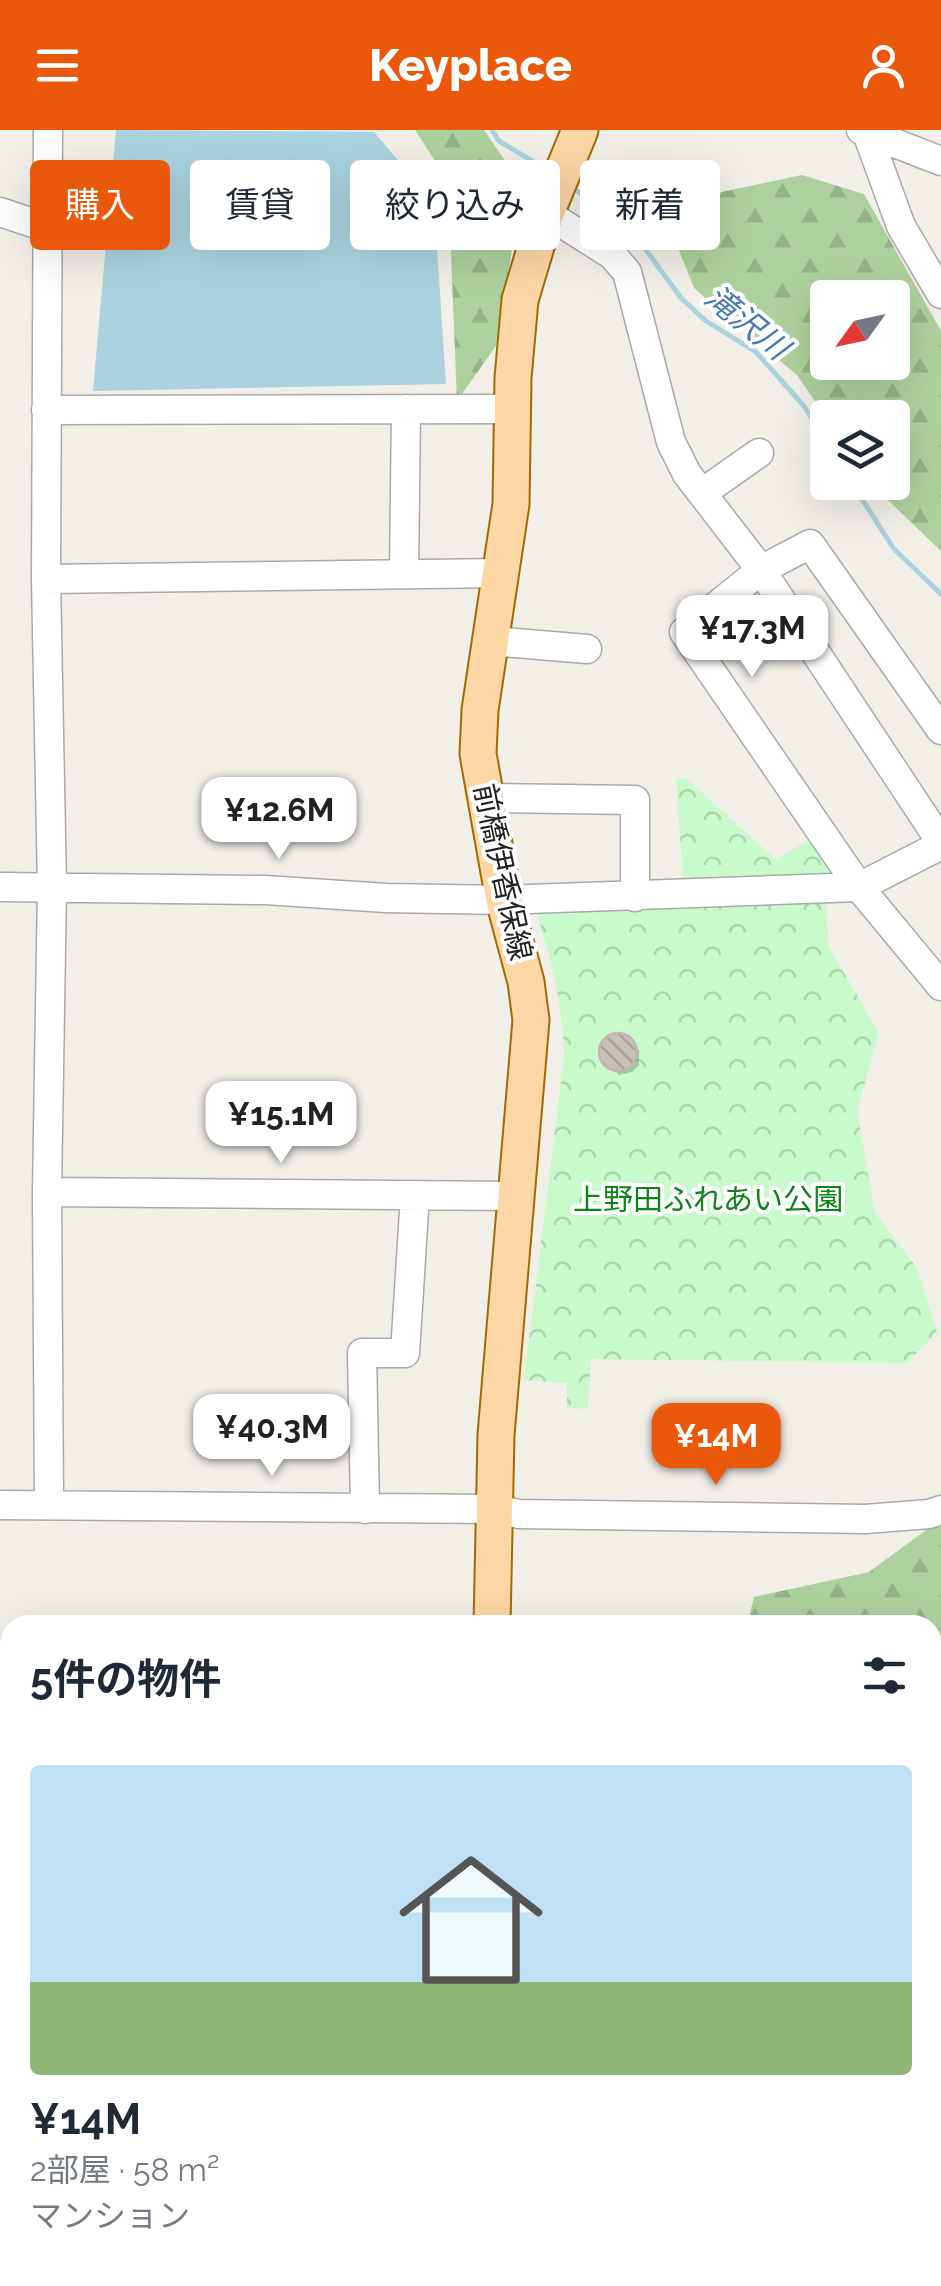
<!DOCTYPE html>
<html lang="ja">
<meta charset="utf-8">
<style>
:root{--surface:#fff;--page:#f6f6f7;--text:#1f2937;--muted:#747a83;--accent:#ea580c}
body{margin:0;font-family:Raleway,"Noto Sans JP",sans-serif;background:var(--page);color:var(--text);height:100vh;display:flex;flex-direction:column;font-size:38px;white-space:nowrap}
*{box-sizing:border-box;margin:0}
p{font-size:32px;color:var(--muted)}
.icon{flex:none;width:55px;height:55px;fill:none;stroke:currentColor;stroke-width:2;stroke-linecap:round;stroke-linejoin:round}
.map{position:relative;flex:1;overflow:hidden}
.details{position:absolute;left:0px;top:1485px;width:942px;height:672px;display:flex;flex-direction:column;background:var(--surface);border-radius:30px 30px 0 0;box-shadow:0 10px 40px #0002}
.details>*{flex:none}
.guide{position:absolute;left:30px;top:30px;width:882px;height:90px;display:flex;gap:20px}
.needle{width:65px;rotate:237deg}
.fabs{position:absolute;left:810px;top:150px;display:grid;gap:20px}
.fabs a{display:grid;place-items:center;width:100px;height:100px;border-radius:10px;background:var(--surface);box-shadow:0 10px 40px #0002;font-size:50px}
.price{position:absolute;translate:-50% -85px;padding:0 22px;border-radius:20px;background:#fff;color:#222;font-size:32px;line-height:65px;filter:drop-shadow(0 2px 5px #0008)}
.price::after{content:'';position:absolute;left:50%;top:60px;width:30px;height:22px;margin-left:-15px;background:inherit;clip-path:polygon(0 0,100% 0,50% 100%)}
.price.current{background:var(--accent);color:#fff}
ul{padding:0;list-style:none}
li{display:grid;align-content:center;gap:20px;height:530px;padding:0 30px}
li span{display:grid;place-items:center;height:310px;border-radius:10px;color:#555}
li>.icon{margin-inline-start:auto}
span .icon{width:180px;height:180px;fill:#fffc;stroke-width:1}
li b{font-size:42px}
h2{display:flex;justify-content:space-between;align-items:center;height:120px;padding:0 30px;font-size:42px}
.pill{padding:0 35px;border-radius:10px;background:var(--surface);box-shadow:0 10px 40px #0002;font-size:35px;line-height:90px}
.pill.current{background:var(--accent);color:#fff}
header{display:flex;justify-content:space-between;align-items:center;height:130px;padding:0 30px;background:var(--accent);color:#fff;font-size:45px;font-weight:800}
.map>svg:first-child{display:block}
.forest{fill:url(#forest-firs);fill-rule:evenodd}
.park{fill:url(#park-crowns)}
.water{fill:#aad3df}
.shadow{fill:#0003}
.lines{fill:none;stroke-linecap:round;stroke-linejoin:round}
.stream{stroke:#aad3df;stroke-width:5}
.building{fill:url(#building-back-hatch);stroke:#c4b6ab;stroke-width:2.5}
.minor-casing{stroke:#a9a9a9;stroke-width:31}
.major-casing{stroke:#a06b00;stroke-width:39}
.minor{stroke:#fff;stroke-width:28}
.major{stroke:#fcd6a4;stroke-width:35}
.labels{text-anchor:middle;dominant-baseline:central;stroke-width:8;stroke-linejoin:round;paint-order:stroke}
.street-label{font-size:30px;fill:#222;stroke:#fff}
.park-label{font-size:30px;fill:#0c8416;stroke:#fff}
.water-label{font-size:32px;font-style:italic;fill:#4a7aab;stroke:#fff}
</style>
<header><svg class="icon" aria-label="menu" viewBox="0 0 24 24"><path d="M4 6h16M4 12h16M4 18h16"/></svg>Keyplace<svg class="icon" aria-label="person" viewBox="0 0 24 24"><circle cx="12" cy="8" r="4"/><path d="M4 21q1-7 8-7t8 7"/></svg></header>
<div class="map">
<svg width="941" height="2156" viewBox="0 0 941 2156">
<defs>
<pattern id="forest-firs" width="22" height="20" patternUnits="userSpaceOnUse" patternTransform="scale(2.5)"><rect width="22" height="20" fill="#add19e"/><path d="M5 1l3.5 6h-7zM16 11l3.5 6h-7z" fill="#95b388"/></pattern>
<pattern id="park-crowns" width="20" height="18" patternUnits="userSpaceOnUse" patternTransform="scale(2.5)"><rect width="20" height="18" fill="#c8facc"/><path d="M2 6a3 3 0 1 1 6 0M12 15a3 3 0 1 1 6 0" fill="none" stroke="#acd6af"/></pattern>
<pattern id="building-back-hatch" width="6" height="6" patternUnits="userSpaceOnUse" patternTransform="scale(2.5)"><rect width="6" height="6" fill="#c7bfb8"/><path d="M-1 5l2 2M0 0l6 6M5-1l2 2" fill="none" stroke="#aba49e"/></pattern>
</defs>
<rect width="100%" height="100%" fill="#f2efe9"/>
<!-- forest -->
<path class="forest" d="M415,0H484L532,70L514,107L496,216L457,271L448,51Z
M802,45L864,64L941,201V421L870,353L892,352V288L827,289L797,245L694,158L661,75ZM828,168H892V232H828Z
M941,1389V2156H815L817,2148H932V1495H747L754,1467L869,1442Z"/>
<!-- park -->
<path class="park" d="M686,648L776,730L815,706L845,750L825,769L829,817L879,903L857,981L875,1083L917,1138L937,1202L907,1233L591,1229L588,1279L567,1278V1253L524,1250L564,927C563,877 552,832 537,784L542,779L685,778L676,649Z"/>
<!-- water -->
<path class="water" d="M116,0L374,2L434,72L446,254L93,261Z"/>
<!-- shadow -->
<path class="shadow" d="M621,905L639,920V935L632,942L619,945L603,928L602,916L611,906Z"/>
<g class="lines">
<!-- stream -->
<path class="stream" d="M492,0L499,11L547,40
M573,58L633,102L681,168L706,191L756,222L804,276L828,314
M851,352L894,419L941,464"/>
</g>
<!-- building -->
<path class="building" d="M599 922a19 19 0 1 1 38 0a19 19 0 1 1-38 0Z"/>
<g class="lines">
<defs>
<path id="minor" d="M48,0L46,449L52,757L47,1062L49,1374
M861,0L941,31
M867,3L901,96L941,164
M0,82L45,97
M546,83L612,125L627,142L671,312L687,344L761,440L941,712
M46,280L512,279
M702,363L759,323
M404,444L406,279
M46,449L503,443
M491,511L587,519
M941,600L810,414L761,440L684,502L859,757L941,856
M486,668L635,670V767
M0,757L265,760L386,768L504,770L859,757L941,715
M47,1062L515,1066
M0,1375L494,1379L519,1384L865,1389L929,1384L941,1380
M365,1379L362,1223H405L415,1065
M0,1647H10
M0,1708L10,1748
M932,1717L941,1706
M0,1850L10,1760"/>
<path id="major" d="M492,1495L496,1305L531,890L526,852L504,770L478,624L480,580L511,374L513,248L520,170L546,83L580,0
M639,2148L642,2156"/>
</defs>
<!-- minor casing -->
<use href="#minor" class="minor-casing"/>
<!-- major casing -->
<use href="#major" class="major-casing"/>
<!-- minor -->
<use href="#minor" class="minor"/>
<!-- major -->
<use href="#major" class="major"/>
</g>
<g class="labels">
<!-- street labels -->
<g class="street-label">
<text transform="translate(503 742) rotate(78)">前橋伊香保線</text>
</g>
<!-- park labels -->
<g class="park-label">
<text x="708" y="1069">上野田ふれあい公園</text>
</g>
<!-- water labels -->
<g class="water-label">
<text transform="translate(747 192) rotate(39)">滝沢川</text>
</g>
</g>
</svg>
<div class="fabs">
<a><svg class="needle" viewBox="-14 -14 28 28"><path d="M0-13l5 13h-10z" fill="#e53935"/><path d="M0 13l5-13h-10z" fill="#747a83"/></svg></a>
<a><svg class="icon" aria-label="layers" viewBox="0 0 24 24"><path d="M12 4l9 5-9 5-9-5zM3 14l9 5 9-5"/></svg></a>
</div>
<b class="price" style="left:752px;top:550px">¥17.3M</b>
<b class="price" style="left:279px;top:732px">¥12.6M</b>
<b class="price" style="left:281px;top:1036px">¥15.1M</b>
<b class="price" style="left:272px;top:1349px">¥40.3M</b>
<b class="price current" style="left:716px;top:1358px">¥14M</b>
<div class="guide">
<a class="pill current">購入</a>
<a class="pill">賃貸</a>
<a class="pill">絞り込み</a>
<a class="pill">新着</a>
</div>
<section class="details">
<h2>5件の物件<svg class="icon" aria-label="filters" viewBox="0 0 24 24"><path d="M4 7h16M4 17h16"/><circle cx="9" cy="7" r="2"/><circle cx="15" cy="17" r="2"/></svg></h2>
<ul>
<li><span style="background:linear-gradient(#bfe0f5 70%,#8fb573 0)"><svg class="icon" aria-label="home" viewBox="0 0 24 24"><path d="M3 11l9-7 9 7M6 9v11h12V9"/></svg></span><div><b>¥14M</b><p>2部屋 · 58 m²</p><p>マンション</p></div></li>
</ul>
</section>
</div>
